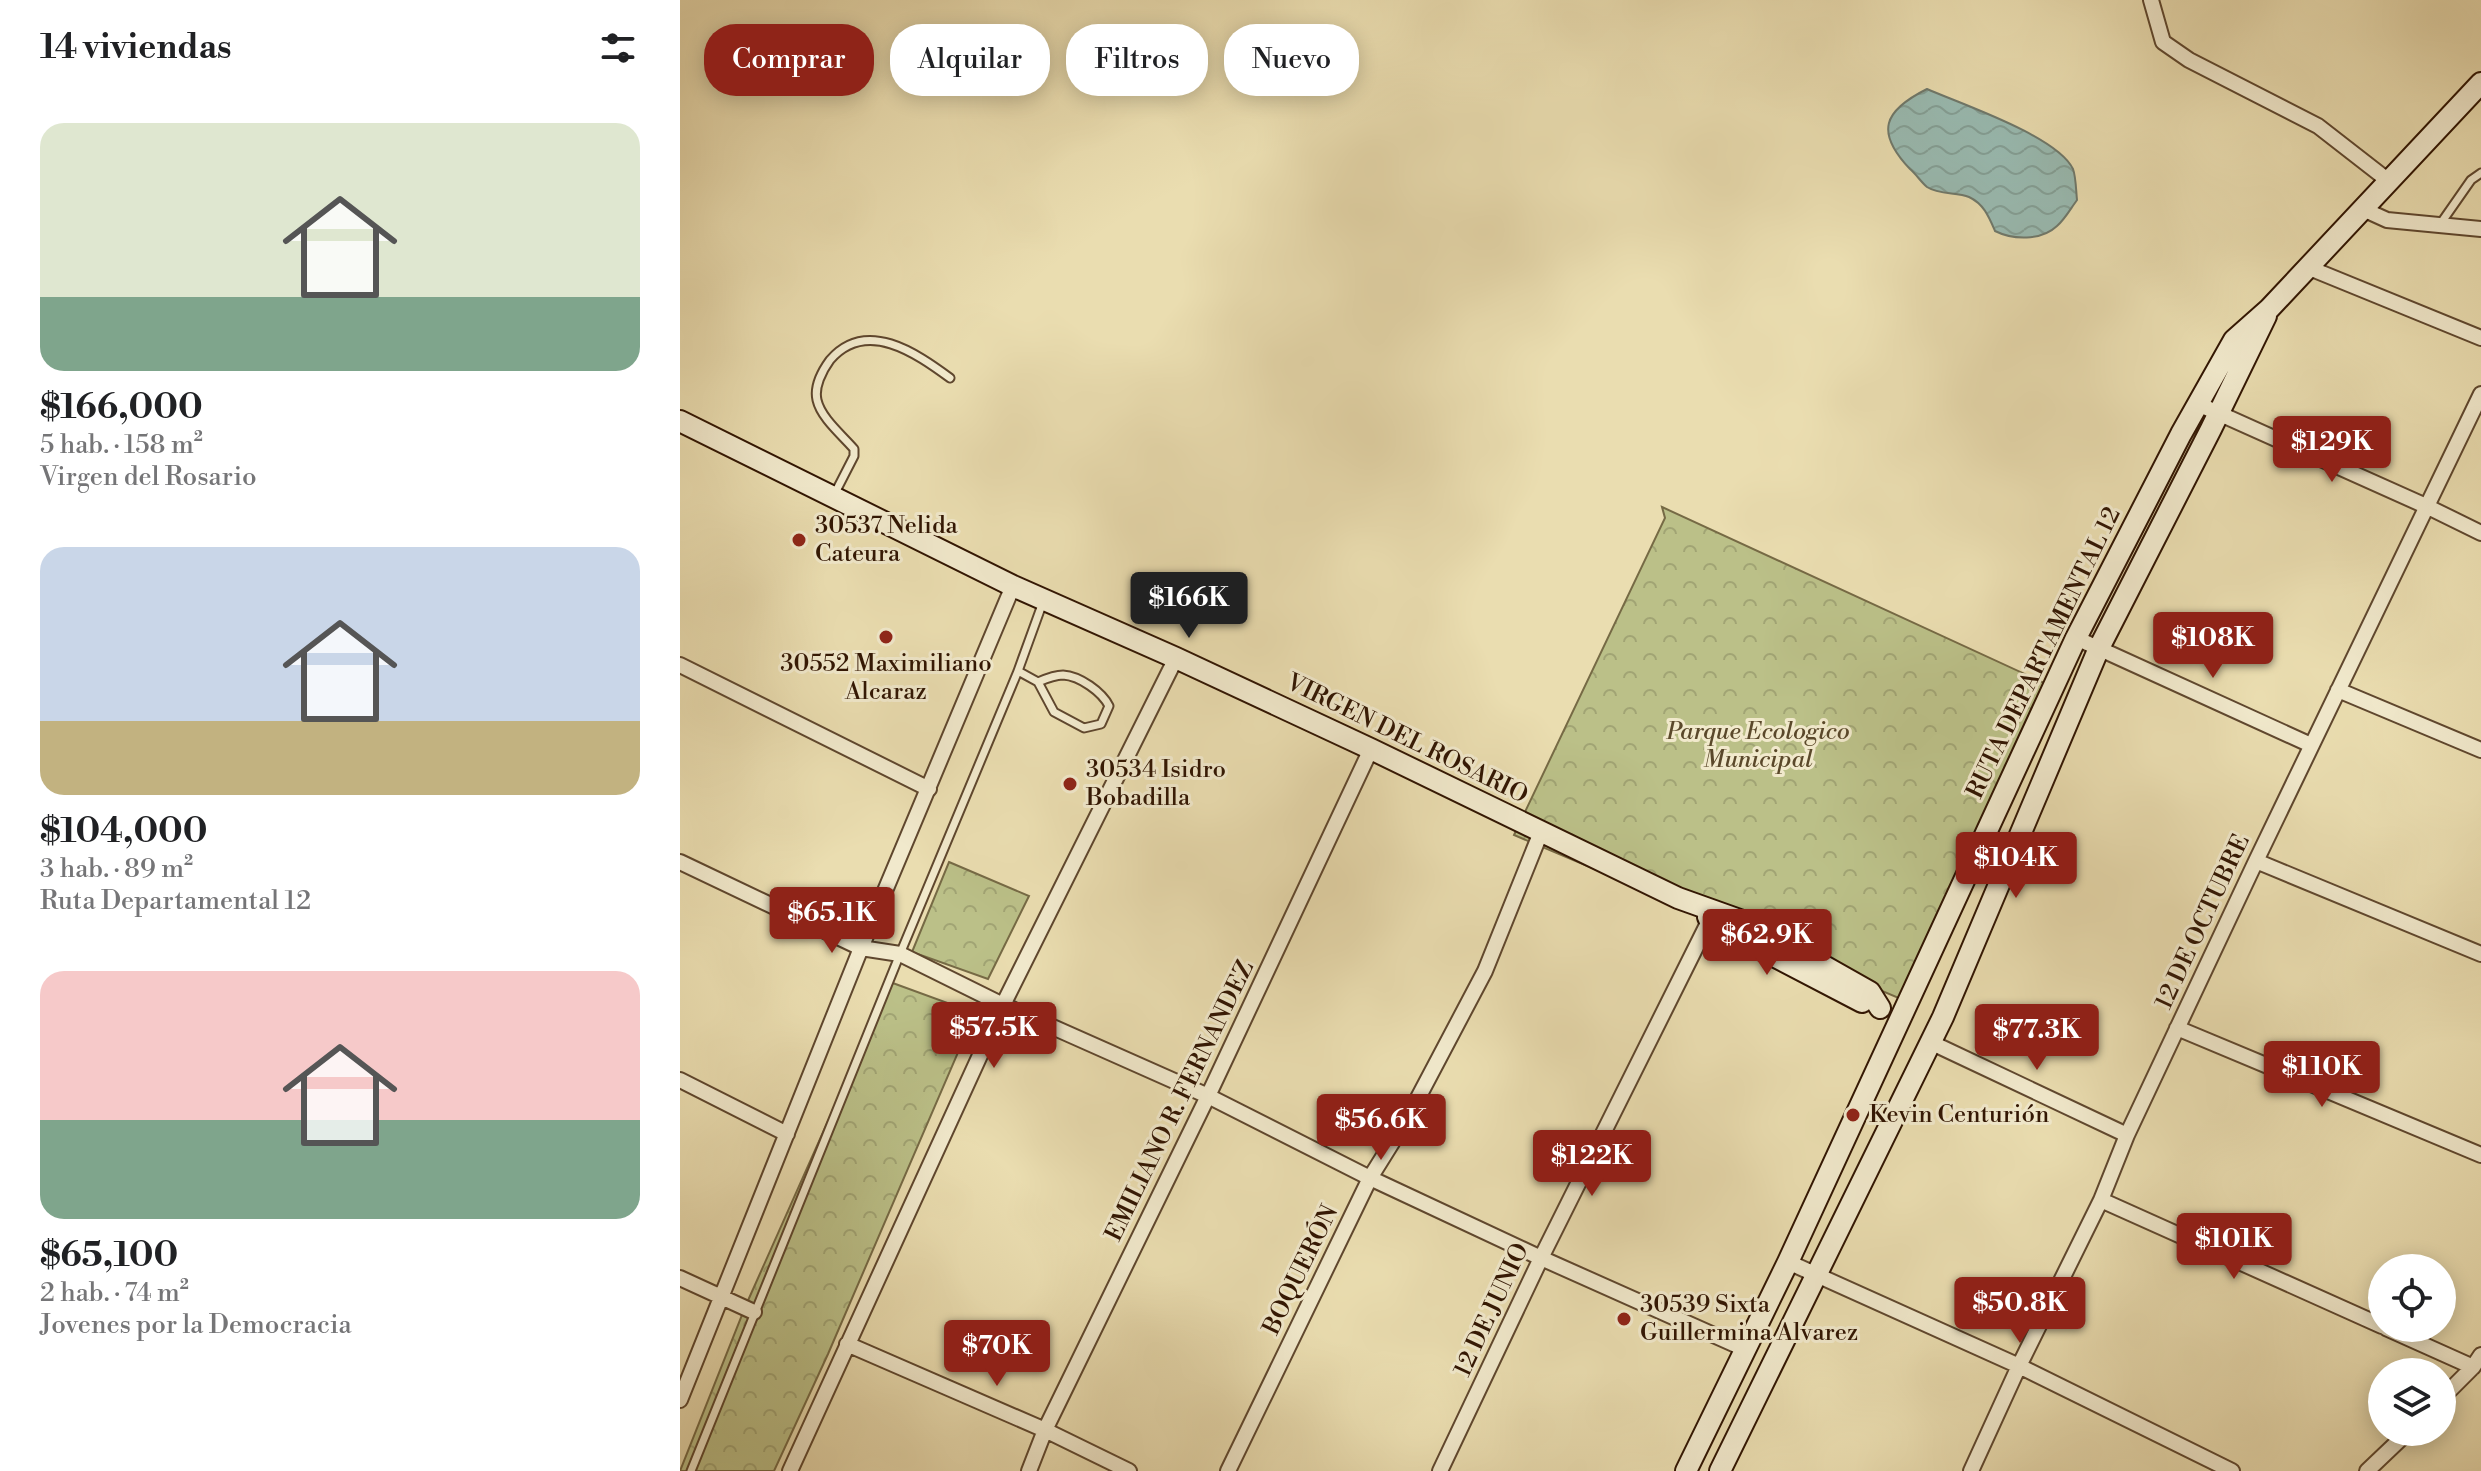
<!DOCTYPE html>
<html lang="es">
<meta charset="utf-8">
<style>
:root{--surface:#fff;--page:#f6f6f6;--text:#202124;--muted:#757577;--accent:#8f2418}
body{margin:0;font-family:"Libre Bodoni",serif;background:var(--page);color:var(--text);height:100vh;display:flex;flex-direction:column;font-size:30px;white-space:nowrap}
*{box-sizing:border-box;margin:0}
p{font-size:26px;color:var(--muted)}
.icon{flex:none;width:44px;height:44px;fill:none;stroke:currentColor;stroke-width:2;stroke-linecap:round;stroke-linejoin:round}
.map{position:relative;flex:1;overflow:hidden}
.drawer{display:flex;flex-direction:column;background:var(--surface);width:680px}
.drawer>*{flex:none}
.banner{position:absolute;left:24px;top:24px;width:760px;height:72px;display:flex;gap:16px}
.buttons{position:absolute;left:1688px;top:1254px;display:grid;gap:16px}
.buttons a{display:grid;place-items:center;width:88px;height:88px;border-radius:50%;background:var(--surface);box-shadow:0 4px 20px #0003;font-size:40px}
.price{position:absolute;translate:-50% -68px;padding:0 18px;border-radius:8px;background:var(--accent);color:#fff;font-size:26px;line-height:52px;filter:drop-shadow(0 2px 4px #0008)}
.price::after{content:'';position:absolute;left:50%;top:48px;width:24px;height:18px;margin-left:-12px;background:inherit;clip-path:polygon(0 0,100% 0,50% 100%)}
.price.current{background:#222;color:#fff}
ul{padding:0;list-style:none}
li{display:grid;align-content:center;gap:16px;height:424px;padding:0 40px}
li span{display:grid;place-items:center;height:248px;border-radius:24px;color:#555}
li>.icon{margin-inline-start:auto}
span .icon{width:144px;height:144px;fill:#fffc;stroke-width:1}
li b{font-size:34px}
h2{display:flex;justify-content:space-between;align-items:center;height:96px;padding:0 40px;font-size:34px}
.chip{padding:0 28px;border-radius:32px;background:var(--surface);box-shadow:0 4px 20px #0003;font-size:28px;line-height:72px}
.chip.current{background:var(--accent);color:#fff}
main{display:flex;flex:1;min-height:0}
.map>svg:first-child{display:block}
.park{fill:url(#park-crowns);stroke:#766a45;stroke-width:2}
.water{fill:url(#water-waves);stroke:#6f796c;stroke-width:2}
.lines{fill:none;stroke-linecap:round;stroke-linejoin:round}
.lane-casing{stroke:#5f472e;stroke-width:11}
.street-casing{stroke:#5f472e;stroke-width:18}
.secondary-casing{stroke:#311502;stroke-width:24}
.lane{stroke:#f1e9cc;stroke-width:7}
.street{stroke:#f1e9cc;stroke-width:14}
.secondary{stroke:#f1e9cc;stroke-width:20}
.poi-dot{fill:#8f2418;stroke:#f1e9cc;stroke-width:3}
.labels{text-anchor:middle;dominant-baseline:central;stroke-width:6;stroke-linejoin:round;paint-order:stroke}
.poi-label{font-size:24px;fill:#311502;stroke:#f1e9cc;text-anchor:start}
.street-label{font-size:24px;fill:#311502;stroke:#f1e9cc}
.park-label{font-size:24px;font-style:italic;fill:#5a482a;stroke:#f1e9cc}
</style>
<main>
<section class="drawer">
<h2>14 viviendas<svg class="icon" aria-label="filters" viewBox="0 0 24 24"><path d="M4 7h16M4 17h16"/><circle cx="9" cy="7" r="2"/><circle cx="15" cy="17" r="2"/></svg></h2>
<ul>
<li><span style="background:linear-gradient(#dfe7d0 70%,#7fa58c 0)"><svg class="icon" aria-label="home" viewBox="0 0 24 24"><path d="M3 11l9-7 9 7M6 9v11h12V9"/></svg></span><div><b>$166,000</b><p>5 hab. · 158 m²</p><p>Virgen del Rosario</p></div></li>
<li><span style="background:linear-gradient(#c9d6e8 70%,#c2b280 0)"><svg class="icon" aria-label="home" viewBox="0 0 24 24"><path d="M3 11l9-7 9 7M6 9v11h12V9"/></svg></span><div><b>$104,000</b><p>3 hab. · 89 m²</p><p>Ruta Departamental 12</p></div></li>
<li><span style="background:linear-gradient(#f6c9c9 60%,#7fa58c 0)"><svg class="icon" aria-label="home" viewBox="0 0 24 24"><path d="M3 11l9-7 9 7M6 9v11h12V9"/></svg></span><div><b>$65,100</b><p>2 hab. · 74 m²</p><p>Jovenes por la Democracia</p></div></li>
</ul>
</section>
<div class="map">
<svg width="1801" height="1471" viewBox="0 0 1801 1471">
<defs>
<pattern id="park-crowns" width="20" height="18" patternUnits="userSpaceOnUse" patternTransform="scale(2)"><rect width="20" height="18" fill="#bbc088"/><path d="M2 6a3 3 0 1 1 6 0M12 15a3 3 0 1 1 6 0" fill="none" stroke="#a1a474"/></pattern>
<pattern id="water-waves" width="16" height="10" patternUnits="userSpaceOnUse" patternTransform="scale(2)"><rect width="16" height="10" fill="#99bbb2"/><path d="M0 5q4-4 8 0t8 0" fill="none" stroke="#84a097"/></pattern>
</defs>
<rect width="100%" height="100%" fill="#eaddb0"/>
<filter id="stains"><feTurbulence type="fractalNoise" baseFrequency=".0025" numOctaves="4"/><feColorMatrix values="0 0 0 0 .2 0 0 0 0 .09 0 0 0 0 .02 0 0 0 .5 -.17"/></filter>
<radialGradient id="worn" r=".72"><stop offset=".6" stop-color="#630" stop-opacity="0"/><stop offset="1" stop-color="#630" stop-opacity=".3"/></radialGradient>
<!-- park -->
<path class="park" d="M982,507L1373,687L1228,1002L834,835L985,518Z
M269,862L349,896L308,979L232,952Z
M210,982L295,1013L148,1354L94,1471H0L66,1305Z"/>
<!-- water -->
<path class="water" d="M1247,89C1281,104 1377,136 1393,169C1396,177 1396,191 1397,200C1391,208 1385,219 1377,226C1361,241 1333,240 1315,231C1309,217 1304,204 1289,197C1277,192 1259,195 1247,187C1241,182 1236,174 1230,169C1195,132 1203,111 1247,89Z"/>
<g class="lines">
<defs>
<path id="lane" d="M1761,223L1791,180L1801,173
M154,495L174,456V449C162,435 141,418 137,400C134,387 142,371 150,360C186,318 236,353 270,378
M338,671L358,682L374,712L404,728L421,724L429,706C422,692 400,676 383,675C375,675 365,679 358,682
M11,1471L220,954L338,671L363,602"/>
<path id="street" d="M1471,0L1483,42L1509,60L1638,126L1710,182
M1685,210L1707,220L1801,229
M1627,267L1801,338
M1518,404L1748,507L1801,533
M1396,638L1631,745
M0,665L249,789
M1658,690L1801,750
M1576,861L1801,954
M0,862L181,948L220,954L323,1005L528,1096L690,1178L861,1258L1065,1349
M1497,1028L1801,1155
M1250,1042L1447,1135
M0,1080L107,1134
M1421,1200L1702,1326
M1108,1262L1339,1366L1552,1471
M0,1278L74,1312
M1706,1328L1793,1367
M167,1344L365,1430L449,1471
M1762,1398L1793,1367L1801,1355
M0,1400L181,948L333,586
M110,1471L323,1005L496,658
M349,1471L365,1430L528,1096L691,749
M548,1471L690,1178L728,1117L805,971L861,832
M760,1471L861,1258L1034,911
M1291,1471L1339,1366L1421,1200L1447,1135L1576,861L1801,394
M1687,1471L1728,1432"/>
<path id="secondary" d="M0,421L333,586L496,658L691,749L998,898L1068,923L1190,992L1200,1008
M1028,917L1061,939L1182,1002
M1006,1471L1108,1262L1396,638L1501,434L1554,340L1589,309L1801,83
M1040,1471L1263,1017L1419,648L1531,429L1586,316"/>
</defs>
<!-- lane casing -->
<use href="#lane" class="lane-casing"/>
<!-- street casing -->
<use href="#street" class="street-casing"/>
<!-- secondary casing -->
<use href="#secondary" class="secondary-casing"/>
<!-- lane -->
<use href="#lane" class="lane"/>
<!-- street -->
<use href="#street" class="street"/>
<!-- secondary -->
<use href="#secondary" class="secondary"/>
</g>
<!-- markers -->
<g class="poi-dot">
<circle cx="119" cy="540" r="8"/>
<circle cx="206" cy="637" r="8"/>
<circle cx="390" cy="784" r="8"/>
<circle cx="1173" cy="1115" r="8"/>
<circle cx="944" cy="1319" r="8"/>
</g>
<g class="labels">
<!-- poi labels -->
<g class="poi-label">
<text x="135" y="526">30537 Nelida<tspan x="135" dy="28">Cateura</tspan></text>
<text x="206" y="664" text-anchor="middle">30552 Maximiliano<tspan x="206" dy="28">Alcaraz</tspan></text>
<text x="406" y="770">30534 Isidro<tspan x="406" dy="28">Bobadilla</tspan></text>
<text x="1189" y="1115">Kevin Centurión</text>
<text x="960" y="1305">30539 Sixta<tspan x="960" dy="28">Guillermina Alvarez</tspan></text>
</g>
<!-- street labels -->
<g class="street-label">
<text transform="translate(1364 653) rotate(-64)">RUTA DEPARTAMENTAL 12</text>
<text transform="translate(727 739) rotate(26)">VIRGEN DEL ROSARIO</text>
<text transform="translate(1523 922) rotate(-65)">12 DE OCTUBRE</text>
<text transform="translate(500 1101) rotate(-64)">EMILIANO R. FERNANDEZ</text>
<text transform="translate(621 1270) rotate(-64)">BOQUERÓN</text>
<text transform="translate(812 1310) rotate(-65)">12 DE JUNIO</text>
</g>
<!-- park labels -->
<g class="park-label">
<text x="1078" y="732">Parque Ecologico<tspan x="1078" dy="28">Municipal</tspan></text>
</g>
</g>
<rect width="100%" height="100%" filter="url(#stains)"/>
<rect width="100%" height="100%" fill="url(#worn)"/>
</svg>
<div class="buttons">
<a><svg class="icon" aria-label="locate" viewBox="0 0 24 24"><circle cx="12" cy="12" r="6"/><path d="M12 2v4M12 18v4M2 12h4M18 12h4"/></svg></a>
<a><svg class="icon" aria-label="layers" viewBox="0 0 24 24"><path d="M12 4l9 5-9 5-9-5zM3 14l9 5 9-5"/></svg></a>
</div>
<b class="price" style="left:1652px;top:484px">$129K</b>
<b class="price current" style="left:509px;top:640px">$166K</b>
<b class="price" style="left:1533px;top:680px">$108K</b>
<b class="price" style="left:1336px;top:900px">$104K</b>
<b class="price" style="left:152px;top:955px">$65.1K</b>
<b class="price" style="left:1087px;top:977px">$62.9K</b>
<b class="price" style="left:314px;top:1070px">$57.5K</b>
<b class="price" style="left:1357px;top:1072px">$77.3K</b>
<b class="price" style="left:1642px;top:1109px">$110K</b>
<b class="price" style="left:701px;top:1162px">$56.6K</b>
<b class="price" style="left:912px;top:1198px">$122K</b>
<b class="price" style="left:1554px;top:1281px">$101K</b>
<b class="price" style="left:1340px;top:1345px">$50.8K</b>
<b class="price" style="left:317px;top:1388px">$70K</b>
<div class="banner">
<a class="chip current">Comprar</a>
<a class="chip">Alquilar</a>
<a class="chip">Filtros</a>
<a class="chip">Nuevo</a>
</div>
</div>
</main>
